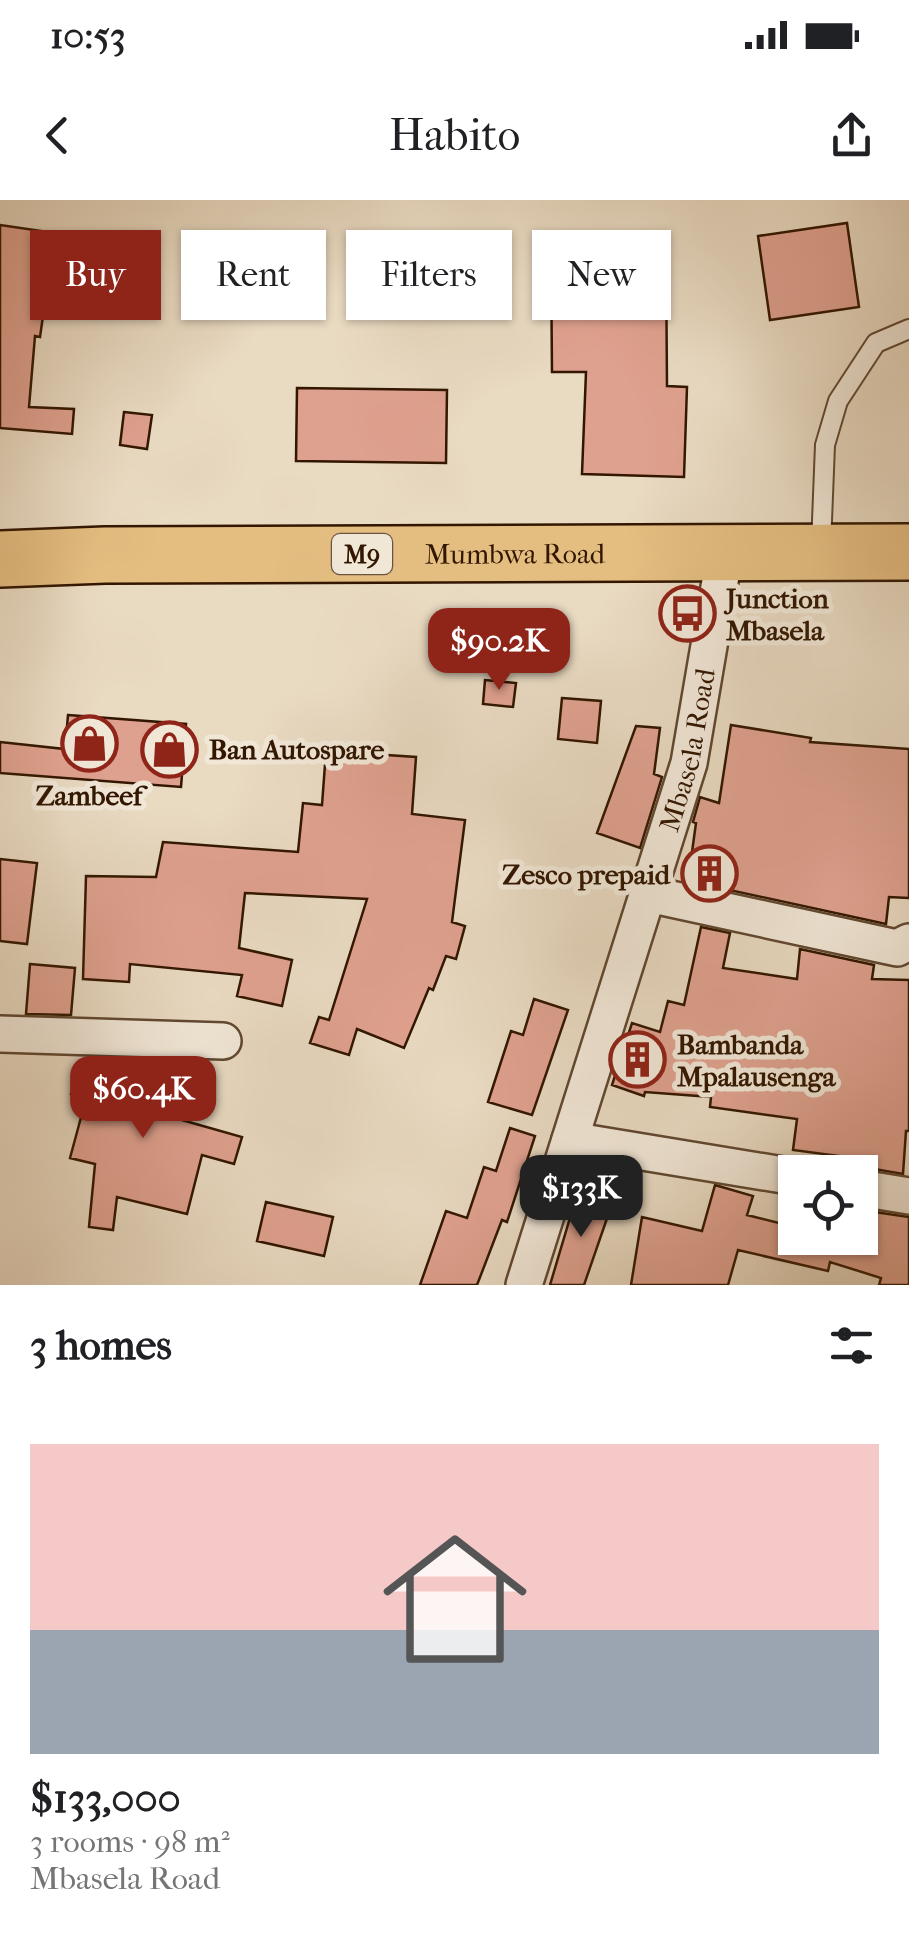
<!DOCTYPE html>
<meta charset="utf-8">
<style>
:root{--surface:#fff;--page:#f6f6f6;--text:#202124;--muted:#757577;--accent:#8f2418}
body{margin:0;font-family:"IM FELL French Canon",serif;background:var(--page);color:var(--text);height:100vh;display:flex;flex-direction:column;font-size:38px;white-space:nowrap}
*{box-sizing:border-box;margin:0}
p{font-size:32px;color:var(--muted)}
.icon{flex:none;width:55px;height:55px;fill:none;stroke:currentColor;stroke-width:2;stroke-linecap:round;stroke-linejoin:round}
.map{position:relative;height:1085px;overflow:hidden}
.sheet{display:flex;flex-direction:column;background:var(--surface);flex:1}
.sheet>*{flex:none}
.guide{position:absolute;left:30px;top:30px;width:850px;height:90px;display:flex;gap:20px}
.fabs{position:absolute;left:778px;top:955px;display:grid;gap:20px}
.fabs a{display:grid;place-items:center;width:100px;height:100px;border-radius:0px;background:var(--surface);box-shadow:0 2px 8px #0004;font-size:50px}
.price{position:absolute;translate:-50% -85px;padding:0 22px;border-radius:20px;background:var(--accent);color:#fff;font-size:32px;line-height:65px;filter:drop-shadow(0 2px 5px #0008)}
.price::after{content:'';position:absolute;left:50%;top:60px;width:30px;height:22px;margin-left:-15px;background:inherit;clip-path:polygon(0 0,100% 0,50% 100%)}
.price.active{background:#222;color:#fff}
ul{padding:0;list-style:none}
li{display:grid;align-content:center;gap:20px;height:530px;padding:0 30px}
li span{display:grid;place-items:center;height:310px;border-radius:0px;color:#555}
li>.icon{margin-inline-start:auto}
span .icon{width:180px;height:180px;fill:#fffc;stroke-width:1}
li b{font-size:42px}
h2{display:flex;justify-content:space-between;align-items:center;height:120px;padding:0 30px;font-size:42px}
.chip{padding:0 35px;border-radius:0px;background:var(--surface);box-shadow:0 2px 8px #0004;font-size:35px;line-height:90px}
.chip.active{background:var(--accent);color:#fff}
.status{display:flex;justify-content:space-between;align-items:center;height:70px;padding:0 50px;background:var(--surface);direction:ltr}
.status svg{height:28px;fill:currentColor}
header{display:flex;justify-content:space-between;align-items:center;height:130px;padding:0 30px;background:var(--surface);font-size:45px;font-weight:600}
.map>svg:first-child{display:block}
.building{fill:#dfa18f;stroke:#321600;stroke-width:2.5}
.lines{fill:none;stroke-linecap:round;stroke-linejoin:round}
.service-casing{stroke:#604730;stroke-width:22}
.minor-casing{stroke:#604730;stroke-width:40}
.primary-casing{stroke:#321600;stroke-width:60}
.service{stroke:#f1e7d7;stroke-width:18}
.minor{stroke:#f1e7d7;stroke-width:35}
.primary{stroke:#e4bd81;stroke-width:55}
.labels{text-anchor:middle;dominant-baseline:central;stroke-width:10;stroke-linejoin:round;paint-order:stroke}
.shield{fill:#f1e7d7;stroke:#6b5540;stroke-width:2.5}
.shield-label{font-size:25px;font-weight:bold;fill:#321600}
.street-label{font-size:28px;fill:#321600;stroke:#f1e7d7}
.poi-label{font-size:28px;font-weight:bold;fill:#321600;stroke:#f1e7d7;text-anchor:start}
</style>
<div class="status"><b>10:53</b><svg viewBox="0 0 49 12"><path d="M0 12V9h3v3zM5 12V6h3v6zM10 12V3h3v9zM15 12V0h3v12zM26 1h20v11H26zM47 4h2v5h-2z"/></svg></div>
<header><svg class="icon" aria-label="back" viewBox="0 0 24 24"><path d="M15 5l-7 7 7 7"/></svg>Habito<svg class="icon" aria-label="share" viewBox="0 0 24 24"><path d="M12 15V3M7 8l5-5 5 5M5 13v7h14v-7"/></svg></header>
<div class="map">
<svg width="909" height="1085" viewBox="0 0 909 1085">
<rect width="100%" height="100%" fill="#e9dac2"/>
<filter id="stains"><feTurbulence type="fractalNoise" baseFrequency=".002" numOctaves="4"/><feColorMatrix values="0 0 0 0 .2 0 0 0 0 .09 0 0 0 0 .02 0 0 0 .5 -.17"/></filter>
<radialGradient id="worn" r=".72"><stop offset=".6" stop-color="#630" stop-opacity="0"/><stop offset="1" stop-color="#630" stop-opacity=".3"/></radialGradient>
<!-- building -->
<path class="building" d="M847,23L859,107L770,120L758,36Z
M0,25L55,33L40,137L35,136L29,207L74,209L72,234L0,228Z
M666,53L667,186L687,187L684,277L582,274L586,172H552L551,54Z
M297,188L447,190L446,263L296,261Z
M124,212L152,215L147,249L120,245Z
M485,480L516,483L513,507L483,504Z
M562,498L601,501L597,543L558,539Z
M68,515L186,524L181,587L0,573V542L65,549Z
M731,525L811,538L810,542L909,549V698L889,697L886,724L688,681L696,623L693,622L700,597L719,603Z
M636,526L660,528L654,574L662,577L640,648L597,633Z
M326,551L416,557L412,614L465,620L452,722L465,726L456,759L446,756L433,790L429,788L404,848L357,829L349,855L310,843L319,817L329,820L367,699L245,693L239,748L292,760L282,806L237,796L242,775L130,764L129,782L83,779L86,676L156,677L163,642L298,652L303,603L322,605Z
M0,659L37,663L27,744L0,741Z
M701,727L730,733L723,768L797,779L800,749L874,765L872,779L909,780V931H906L903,974L863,967L838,971L839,956L793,950L797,919L710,907L711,897L645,892L644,896L612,885L632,823L660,832L668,801L684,805Z
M30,764L75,768L71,815L26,814Z
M534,799L568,810L532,915L488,902L511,831L523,835Z
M160,860L191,861L182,920L242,937L234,964L202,955L187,1014L117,997L113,1030L89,1027L95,964L70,958L86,899L71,894L81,865L156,889Z
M510,928L535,936L507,1022L502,1020L477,1085H420L446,1011L467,1018L484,967L496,971Z
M715,985L753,996L747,1015L795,1027V1038H860L861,1010L909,1017V1085H879L881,1078L830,1062L828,1071L738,1050L728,1085H631L642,1017L702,1031Z
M578,991L613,1001L584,1085H550Z
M266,1002L333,1017L324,1056L257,1041Z"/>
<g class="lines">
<defs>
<path id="service" d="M821,346L825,245L838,201L876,143L909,129"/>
<g id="minor">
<path d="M648,694L897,748L909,742"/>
<path d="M0,834L223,841"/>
<path d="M570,940L795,977"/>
<path d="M860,988L909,996"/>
<path id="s1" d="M524,1085L689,563L725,352"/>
</g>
<g id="primary">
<path id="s2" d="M0,359L105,355L909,352"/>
</g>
</defs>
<!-- service casing -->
<use href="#service" class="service-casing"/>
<!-- minor casing -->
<use href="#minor" class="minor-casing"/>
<!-- primary casing -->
<use href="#primary" class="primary-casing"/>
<!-- service -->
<use href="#service" class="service"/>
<!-- minor -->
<use href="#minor" class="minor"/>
<!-- primary -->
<use href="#primary" class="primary"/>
</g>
<!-- icons -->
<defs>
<symbol id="bus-ring" viewBox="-11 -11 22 22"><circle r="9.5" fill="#f1e7d7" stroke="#8f2418" stroke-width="1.5"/><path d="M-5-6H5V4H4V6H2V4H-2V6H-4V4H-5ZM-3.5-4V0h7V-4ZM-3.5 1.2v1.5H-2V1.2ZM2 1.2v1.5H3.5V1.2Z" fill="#8f2418"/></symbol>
<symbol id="shop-ring" viewBox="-11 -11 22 22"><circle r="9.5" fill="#f1e7d7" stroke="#8f2418" stroke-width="1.5"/><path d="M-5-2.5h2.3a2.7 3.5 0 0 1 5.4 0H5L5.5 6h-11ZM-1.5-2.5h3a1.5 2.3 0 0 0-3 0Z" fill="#8f2418"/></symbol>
<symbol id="building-ring" viewBox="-11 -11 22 22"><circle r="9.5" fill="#f1e7d7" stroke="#8f2418" stroke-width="1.5"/><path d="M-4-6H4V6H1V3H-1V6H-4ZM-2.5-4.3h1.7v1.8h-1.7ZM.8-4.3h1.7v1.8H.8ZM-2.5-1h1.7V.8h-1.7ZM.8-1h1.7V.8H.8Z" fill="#8f2418"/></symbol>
</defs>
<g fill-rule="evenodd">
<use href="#bus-ring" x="656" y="382" width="63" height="63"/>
<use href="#shop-ring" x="58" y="512" width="63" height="63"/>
<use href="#shop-ring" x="138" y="518" width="63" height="63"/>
<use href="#building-ring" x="678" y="642" width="63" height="63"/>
<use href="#building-ring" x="606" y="828" width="63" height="63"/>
</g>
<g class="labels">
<!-- shield labels -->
<rect class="shield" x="332" y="334" width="60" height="40" rx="8"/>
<g class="shield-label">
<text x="362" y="354">M9</text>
</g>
<!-- street labels -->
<g class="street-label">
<text stroke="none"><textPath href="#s2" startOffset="515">Mumbwa Road</textPath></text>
<text stroke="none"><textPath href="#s1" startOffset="560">Mbasela Road</textPath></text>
</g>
<!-- poi labels -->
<g class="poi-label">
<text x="726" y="398">Junction<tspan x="726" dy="32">Mbasela</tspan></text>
<text x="209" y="549">Ban Autospare</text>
<text x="89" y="595" text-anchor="middle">Zambeef</text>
<text x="670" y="674" text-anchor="end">Zesco prepaid</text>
<text x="677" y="844">Bambanda<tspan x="677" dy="32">Mpalausenga</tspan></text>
</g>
</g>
<rect width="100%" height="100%" filter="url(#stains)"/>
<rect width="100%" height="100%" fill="url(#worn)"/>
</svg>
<div class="fabs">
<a><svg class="icon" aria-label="locate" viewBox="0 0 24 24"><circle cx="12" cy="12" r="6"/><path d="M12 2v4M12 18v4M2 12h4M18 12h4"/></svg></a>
</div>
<b class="price" style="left:499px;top:493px">$90.2K</b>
<b class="price" style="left:143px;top:941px">$60.4K</b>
<b class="price active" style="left:581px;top:1040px">$133K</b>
<div class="guide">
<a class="chip active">Buy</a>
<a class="chip">Rent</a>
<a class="chip">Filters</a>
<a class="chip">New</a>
</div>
</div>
<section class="sheet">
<h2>3 homes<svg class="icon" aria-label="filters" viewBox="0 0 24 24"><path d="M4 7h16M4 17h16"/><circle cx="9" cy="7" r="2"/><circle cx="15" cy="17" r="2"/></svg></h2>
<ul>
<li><span style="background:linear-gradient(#f6c9c9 60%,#9aa5b1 0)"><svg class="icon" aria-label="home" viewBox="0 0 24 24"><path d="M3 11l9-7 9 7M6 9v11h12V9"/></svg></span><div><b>$133,000</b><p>3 rooms · 98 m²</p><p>Mbasela Road</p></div></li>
</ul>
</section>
